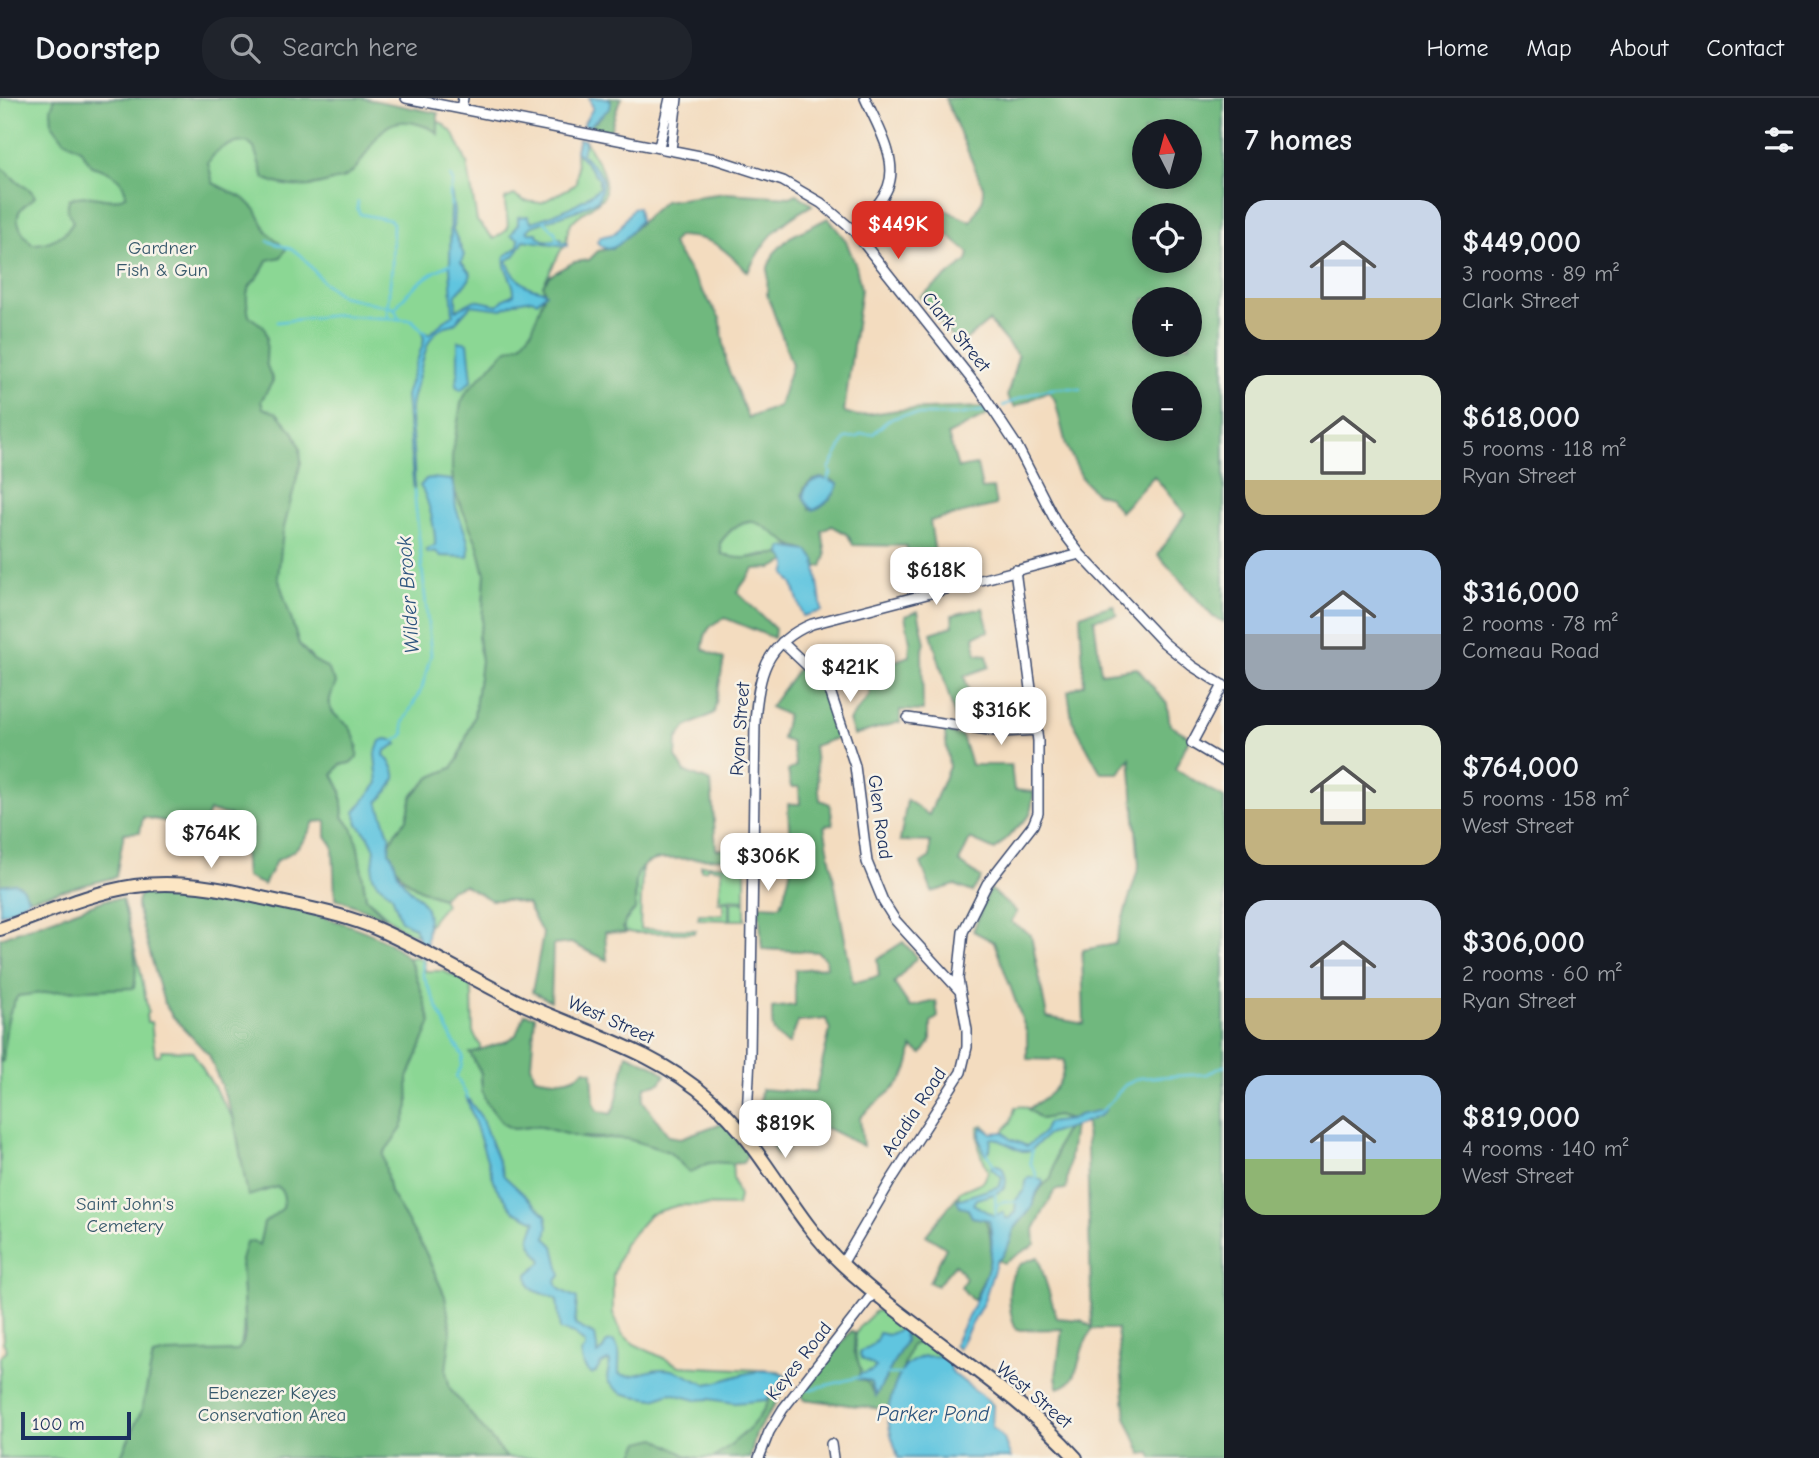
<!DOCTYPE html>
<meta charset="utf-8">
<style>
:root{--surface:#171b24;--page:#20242c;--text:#f1f3f6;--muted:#9ea1a6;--line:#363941;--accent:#d93025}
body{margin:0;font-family:"Comic Neue",sans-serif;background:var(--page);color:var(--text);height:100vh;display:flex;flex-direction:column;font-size:26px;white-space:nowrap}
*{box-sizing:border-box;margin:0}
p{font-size:23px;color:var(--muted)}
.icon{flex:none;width:38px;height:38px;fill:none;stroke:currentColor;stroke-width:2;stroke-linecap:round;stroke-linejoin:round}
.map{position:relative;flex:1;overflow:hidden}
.sheet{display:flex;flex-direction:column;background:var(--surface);width:595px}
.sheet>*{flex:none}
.needle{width:46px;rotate:354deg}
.tools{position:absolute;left:1132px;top:21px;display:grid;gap:14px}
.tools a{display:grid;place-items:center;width:70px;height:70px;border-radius:50%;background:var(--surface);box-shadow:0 4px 10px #0003;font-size:35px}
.scale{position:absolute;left:21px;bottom:18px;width:110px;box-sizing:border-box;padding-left:7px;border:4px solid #1b2f5e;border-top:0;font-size:19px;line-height:24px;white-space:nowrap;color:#1b2f5e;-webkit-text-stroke:5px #f7f3e8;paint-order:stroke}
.price{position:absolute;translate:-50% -60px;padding:0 16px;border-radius:14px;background:#fff;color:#222;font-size:23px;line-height:46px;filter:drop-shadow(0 2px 4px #0008)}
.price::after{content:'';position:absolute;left:50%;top:42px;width:21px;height:16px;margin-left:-10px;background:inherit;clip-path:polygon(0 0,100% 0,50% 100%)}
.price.selected{background:var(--accent);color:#fff}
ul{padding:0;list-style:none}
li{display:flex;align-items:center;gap:21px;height:175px;padding:0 21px}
li span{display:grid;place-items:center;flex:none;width:196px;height:140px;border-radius:21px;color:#555}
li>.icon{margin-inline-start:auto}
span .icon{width:84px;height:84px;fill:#fffc;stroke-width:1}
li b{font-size:30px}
h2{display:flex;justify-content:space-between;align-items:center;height:84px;padding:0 21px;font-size:30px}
header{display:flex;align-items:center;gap:42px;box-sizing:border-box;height:98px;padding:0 35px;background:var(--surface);border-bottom:2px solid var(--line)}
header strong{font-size:33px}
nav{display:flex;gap:38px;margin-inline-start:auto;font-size:24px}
.search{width:490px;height:63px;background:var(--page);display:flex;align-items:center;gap:18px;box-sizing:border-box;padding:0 24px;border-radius:28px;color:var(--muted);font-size:26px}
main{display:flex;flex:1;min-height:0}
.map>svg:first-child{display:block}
.green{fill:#8bd794;stroke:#538379;stroke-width:2}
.forest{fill:#70b87e;stroke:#46746e;stroke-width:2;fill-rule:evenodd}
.water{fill:#61c5df;stroke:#3e7a9e;stroke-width:2}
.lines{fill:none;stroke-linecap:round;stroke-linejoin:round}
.stream{stroke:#61c5df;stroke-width:2.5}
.minor-casing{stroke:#3b496d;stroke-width:12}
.secondary-casing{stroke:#3b496d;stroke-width:16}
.minor{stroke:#fff;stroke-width:9}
.secondary{stroke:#fce6c4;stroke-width:12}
.labels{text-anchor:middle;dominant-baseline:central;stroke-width:5;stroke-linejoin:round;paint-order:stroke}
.park-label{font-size:19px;fill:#37596c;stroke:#f7f3e8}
.street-label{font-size:19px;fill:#1b2f5e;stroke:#f7f3e8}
.water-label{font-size:21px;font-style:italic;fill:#2c547e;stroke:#f7f3e8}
</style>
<header>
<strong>Doorstep</strong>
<div class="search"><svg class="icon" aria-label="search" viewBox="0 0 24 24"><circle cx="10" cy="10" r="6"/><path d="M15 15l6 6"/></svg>Search here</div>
<nav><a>Home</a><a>Map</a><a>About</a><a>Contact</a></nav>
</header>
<main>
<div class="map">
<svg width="1224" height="1360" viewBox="0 0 1224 1360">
<rect width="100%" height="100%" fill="#f7f3e8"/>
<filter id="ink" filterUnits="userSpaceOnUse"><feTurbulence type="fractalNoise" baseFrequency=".0143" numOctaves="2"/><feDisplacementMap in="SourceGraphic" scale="14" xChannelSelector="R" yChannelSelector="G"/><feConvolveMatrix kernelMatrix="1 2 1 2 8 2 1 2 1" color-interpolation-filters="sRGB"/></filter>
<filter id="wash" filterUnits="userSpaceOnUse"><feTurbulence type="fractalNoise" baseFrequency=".00686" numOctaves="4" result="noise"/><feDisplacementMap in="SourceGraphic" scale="28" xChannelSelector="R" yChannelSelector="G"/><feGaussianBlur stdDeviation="1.57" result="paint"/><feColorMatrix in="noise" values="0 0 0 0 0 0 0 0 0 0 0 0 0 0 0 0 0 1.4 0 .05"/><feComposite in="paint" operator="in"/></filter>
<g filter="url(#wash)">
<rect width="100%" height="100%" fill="#f3dcbf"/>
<!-- green -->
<path class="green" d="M0,0H362L442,25L454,36L467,65L477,123L494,141L507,132C510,122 504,112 505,101L514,97L525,103L541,105L575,87C581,72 572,58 579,41L585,42C594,60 610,77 604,98C588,117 564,116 567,147L561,152L543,187L546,195L478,448L485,476L482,526L478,539L481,563L474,619L458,661L452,670L431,679L412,698L407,721L395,735L399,778L428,795L442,800L445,807C432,824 425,824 427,848L420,844L419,838L401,831L366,800L357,744L352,730L343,719L341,692L333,676L340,667L350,665L358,648L351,632L346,625L337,621L330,610V602L313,562L299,546L290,521L0,324Z
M755,423L767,428L794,450L783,449L781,456H764L738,462L722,456L720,445C730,431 737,426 755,423Z
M701,767H745V802L719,801L722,771L708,769L705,772H701Z
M642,769L640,831L696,832L694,835H634L624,833V825L635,812L636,778Z
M122,801L141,875L148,914L146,917L147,924H151L155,957H160L162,952L192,953L234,1022L248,1097L291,1084L294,1101L259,1147L241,1162C242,1181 248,1241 238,1253L153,1258L142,1312L120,1360H0V1259L7,1252L3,1244L0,1144V842Z
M729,803V822L698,821L699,816L723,817V806L719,804Z
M731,804H745V822H731Z
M416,859L424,863L425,873H443L469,884L472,896L473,934L480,947L481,984L513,1031C522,1030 533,1028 541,1029C561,1033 595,1049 613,1037L732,1059L733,1080L739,1098L737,1108L679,1107L650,1116L624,1146L613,1177V1215L622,1236L634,1246L680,1268L779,1273L789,1281L781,1293L772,1295L764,1313L753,1328L749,1360H160L358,1094L415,880L408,860Z
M1020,1008L1026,1009L1041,1021L1057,1018L1068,1022C1069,1032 1060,1038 1058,1048C1054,1059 1055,1070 1051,1081L992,1141L985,1121L958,1106L959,1094L984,1083L988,1074L979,1049L978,1029L983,1027L991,1035H1002L1011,1024L1015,1010Z
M875,1213H879L904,1233L905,1243L876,1298L864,1283H858C863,1263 847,1248 860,1229C864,1223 871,1219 875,1213Z
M915,1244C927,1244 934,1255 945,1259C928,1258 917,1259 903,1270L911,1247Z"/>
<!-- forest -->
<path class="forest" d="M55,0H362L438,15V36C432,29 423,28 414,25C374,15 371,63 347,78C343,81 336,82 332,83C308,91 286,91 264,80L254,50L247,44C229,45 217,49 208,65L213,85L245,101L256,112L267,134L286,151L281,159L267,162C257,192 241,178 249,218L264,229L267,238L266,265L273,283L261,303L263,310L277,315L294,335L300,349L301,364L283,433L278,479L299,546L313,562L326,569L336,585C334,590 331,596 330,601C327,619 345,620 351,632C356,641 358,649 357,659L350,665L340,667L333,677L341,692L343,719L352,730L357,744L366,800L386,820L335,800L333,748L326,738V723L314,724C304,745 297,753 276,763L264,787L246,779L244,753L252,731L239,726L232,737L230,717L209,713L194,754L178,726L143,719L140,734L124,735L116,779L29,801C21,787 16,785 0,787V69C7,73 11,79 18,84C25,91 30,88 35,99C31,104 26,105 22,110C11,121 24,138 32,146C47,146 66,139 73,124L67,111L69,101C90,92 111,109 126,97C124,79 107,72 91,68L80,51L64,42L52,26L51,11Z
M608,0H622L619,4L610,33L589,28L598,22L611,4Z
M945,0H1224V524L1213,519L1158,457L1185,416L1154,378L1120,414L1109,399L1096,395L1083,382L1066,347L1055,302L1048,293L1015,309L1007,299L1018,258L989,223L959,247L920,199L967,163L969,155L921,114L928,104L971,124L983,101V89ZM1144,33H1190V79H1144ZM1144,117H1190V163H1144ZM1144,201H1190V247H1144ZM1144,285H1190V331H1144Z
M725,95L790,99L797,96L812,107C779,125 764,141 748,174C722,150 716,139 678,138L672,146L720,220L727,268L748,320L779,308L792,267L767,196L768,169L774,155L790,139L828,120L846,143L856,168L861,191L844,314L858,318L898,312L984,309L989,316L948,337L958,370L977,367L982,391L993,390L996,407L930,423L939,482L905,491L907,448L853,447L848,437L832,428L822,433L826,458L822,468L816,469L815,462L808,453C771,446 755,396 720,445L722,456C748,465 756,456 781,456L787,463L772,470L754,471L737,494L775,531L774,540L725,520C709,526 704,534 703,551L724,561L714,615L686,629L677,641L676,659L685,674L711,684L716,751L739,752V760L661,761C630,765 636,788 635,812L626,821L623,830L626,835L605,834L607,862L571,845L553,847L551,903L532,894L543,837L527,806L508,802H491L464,787L450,792L442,800C414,791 396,780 388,750L395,735L407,721L412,698L431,679L452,670L458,661L474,619L481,563L478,539L482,526L485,476L478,448L455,394L452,375V358L461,305L467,293L506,252L521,246L532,232L545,195L543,187L549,178L574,164L589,162L598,153L613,150L664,103ZM822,380L834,383C831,400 827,406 810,411L802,397C804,387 812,381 822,380Z
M1113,507L1117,517L1094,521L1101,575L1137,570L1167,606L1170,627L1190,639L1175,671L1224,700V1360H1152L1150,1355L1142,1356L1126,1319L1117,1231H1092C1090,1237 1086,1242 1084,1247C1077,1264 1079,1285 1058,1290L1056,1278L1062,1231L1016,1232C1009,1214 1003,1181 1021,1166C1025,1163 1033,1161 1038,1159L1057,1220L1081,1222L1092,1229L1086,1017H1079L1070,1022L1057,1018L1041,1021L1028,1011C1049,998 1064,990 1064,962L1027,961V935L994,844L973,833L990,791L1017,814L1011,824L1031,837L1047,919L1084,926L1082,852L1115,846L1139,768L1130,660L1119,675H1101L1072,622L1068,593L1084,586L1080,517Z
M983,510L989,533L974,538L976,556L987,557L989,569L964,578L980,626L956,623L931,535L953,528L952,517Z
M918,513L925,545L922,554L923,613L900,612V624L854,637L849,623L870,596L866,574L909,558L910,544L905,518Z
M800,568C827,590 829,608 840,639L814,648L820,702L830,706L833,726L824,728L853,885L879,878L877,861L903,844L917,859L894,885L910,909L936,903L938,919L931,924V943L922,956L912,949C909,992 885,992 860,1020L863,1048L829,1031L816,1029L778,1058C761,1031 758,1023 761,991L815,995L830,932L826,921L798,924L789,946C770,937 772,929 772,910L795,907V872L827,869L826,862L818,854L762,851L759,807L780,808C784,803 792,766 794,756L790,751L788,706H800L799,689H791L788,673L796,668L791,644L782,641L787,617L770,609Z
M945,634L962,638L971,667H1011L1014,692L1034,694L1030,717L995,752L970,741L959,764L981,780L972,794L955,787L932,794L921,765L930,759V744L900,743L907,702L929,717L949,669Z
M151,791C208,792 367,817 407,859C415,867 426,910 431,924L408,980L409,1008L402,1030L383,1056L390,1094L425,1153L445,1198L451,1232L446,1273L450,1291L507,1360H120L142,1312L153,1258L167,1255L237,1253L243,1245L245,1236L241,1162L246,1144L253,1143L259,1147L264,1125L283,1110L284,1100L282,1092L277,1089L248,1098L234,1021L209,957L173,919L164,905L137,809C137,797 140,795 151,791Z
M117,801H122C129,830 140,860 134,890L59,893L18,898C5,916 5,942 3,963L0,964V840L105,802Z
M525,916L535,918L531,967L535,979C554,983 570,985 585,972L592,974L594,1005L598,1013L611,1016L615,1009L627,956L656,969L665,977L660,985L645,989L643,1003L669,1038L681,1040L722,1025L731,1032L748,1055L743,1065C730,1067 718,1062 706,1066C700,1069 696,1073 689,1074L669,1054L628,1041L577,1039L538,1028L513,1031L503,1026L486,1004L482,993L481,975L470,955L507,943L516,937Z
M1074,1027L1066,1091L1055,1092L1034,1131L1035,1146L1004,1165L997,1162C1007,1156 1008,1143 1013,1134C1016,1127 1022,1122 1027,1116C1039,1100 1032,1095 1051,1081C1057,1064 1054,1035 1074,1027Z
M958,1097L960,1108L968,1111L973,1119L985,1121C998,1151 988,1175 974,1202L971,1201L961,1189L966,1180L955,1166L937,1188L929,1184L946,1150L926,1137Z
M851,1233L855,1235L854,1252L861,1272L857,1281L867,1284L876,1298L905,1243L904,1233L921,1240L920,1244L911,1247L889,1312L803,1301L802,1294Z
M781,1293L779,1300L756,1335L750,1360H714C741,1338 758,1328 772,1295Z
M656,1340L685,1357L699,1360H632L640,1344Z"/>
<!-- water -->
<path class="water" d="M589,0H608L611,4L610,10L588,29L583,27L593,10Z
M579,41L585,42L582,56C598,75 609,76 598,102L580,111L532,128L527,133L529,135H537L538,139C546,145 552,142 560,140L562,144L567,145V148L524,142L515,157L507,163C510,173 520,185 529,189C536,192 540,190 546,195L537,204L532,201L516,204L502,211L471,207L454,226C425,230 425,258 418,281C415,292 411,301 411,312C411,340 416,366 414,394L406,297L424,242L422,233L429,236L453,216L450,169L451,92L454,113L453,132L464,157L461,164L471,176L469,182L456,196V212L475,202L498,207L504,201L514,196C515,181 502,173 505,158C512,152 519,153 519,141L511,137L518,126V119L528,118L531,124C555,117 580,107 599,90V81L576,53Z
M638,109L640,123C630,134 612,164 597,144L600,139L613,136L619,131L633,110Z
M458,243L468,245L472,282L461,292L456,288L458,277Z
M431,380L451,382C457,390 454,400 456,409C460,425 472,443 468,459L441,458L435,453L428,455L426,452L435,447C436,433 428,398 420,388L426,381Z
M822,380L838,386C836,397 823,409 813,412C796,399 804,385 822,380Z
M782,449L808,453L815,462L822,513L803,518L793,487L785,476C789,467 787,462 781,456Z
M386,641L392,642L397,646L385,653L384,657C403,678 396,684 378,704L390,740L389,754C397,762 394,770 400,779C405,788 412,793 419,800C433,814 426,831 427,848L420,844L414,829L401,823L392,797L376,784L372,776L375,751L369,739L358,726L355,714L378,685L375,657L380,643Z
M15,785L22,789L29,801L12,812L0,816V787Z
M466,998L481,1019L504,1078L546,1117L548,1128L546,1140L554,1148L561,1178L556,1182C557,1194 568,1195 577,1200L575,1227L595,1237L598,1256L602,1253L607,1244L613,1243C623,1254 618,1263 619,1276C634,1282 648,1270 663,1271C679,1271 691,1281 706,1286C734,1283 764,1261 789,1281L781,1293L773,1295L766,1302L735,1305L709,1301L696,1302L670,1295L655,1301L633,1298L621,1295L609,1285L607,1279L610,1264L608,1263L601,1266L596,1274L592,1276C583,1271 583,1265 581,1255L585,1250V1246L574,1236L560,1232L557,1202C543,1191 528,1200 528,1176L542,1164C540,1155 530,1150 530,1141C531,1135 535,1128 536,1123L514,1113L496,1089Z
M1102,1012H1105L1101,1017L1081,1026L1047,1037L1030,1053H1022L995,1040L991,1041L990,1052L986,1056C981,1049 978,1036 982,1029L991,1035L1004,1034L1010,1041L1027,1048L1043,1035L1047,1025L1070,1022L1079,1017Z
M995,1066L1002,1069C1014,1096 997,1095 976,1101L973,1106L995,1118L1000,1115H1004L1005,1120H1009L1015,1114L1016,1102L1024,1092L1027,1081L1031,1079L1042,1082L1043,1085L1037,1094L1031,1111L1014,1131L1010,1144L1002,1159L997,1162L984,1203L958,1251L954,1247C971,1208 1001,1167 989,1122L972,1119L968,1111L960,1108L957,1102L1000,1088L1002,1079L991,1070Z
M901,1231L904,1233L905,1243L876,1298L870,1283L857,1281L860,1276L872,1273L876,1269L861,1260L860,1254C870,1249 876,1246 879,1235L888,1237Z
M924,1258L945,1259L950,1263V1272C963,1285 980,1294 993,1307L992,1329L1004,1341L1011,1360H898C895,1346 887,1331 888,1316C889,1303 896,1279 905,1269C910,1263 917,1261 924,1258Z"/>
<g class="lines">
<!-- stream -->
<path class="stream" d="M450,78L453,84L450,95L451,108
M358,104L357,110L360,116L390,122L393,125L392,168L387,212L388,219
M544,123L555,134L557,143
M268,143L291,151L302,158L323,184L341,198L394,210L399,220
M395,211C409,190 429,175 452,165
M277,224L336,217L412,222L425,235
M1003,308C1032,295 1047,287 1080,291
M828,385V379L831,376L829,371L846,340L857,339L861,336H873L888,322L903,317H956L984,313
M391,645L402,639L404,635L403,625L422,590L431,556L414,392
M422,857L423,877L452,941L463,958L461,969L456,978L468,1000
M1102,1013L1125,987L1140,980L1207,976L1224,968
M986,1052L994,1068
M1032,1052L1030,1064L1036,1076V1082
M995,1093L996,1121
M996,1108L1004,1103L1017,1104
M886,1276H904
M808,1292L859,1279"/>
</g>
</g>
<g filter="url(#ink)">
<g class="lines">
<defs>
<path id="minor" d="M406,0L715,61L783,83L821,105L854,133L980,292L1017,348L1057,426L1080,456L1163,544L1192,568L1224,588
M461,11L463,0
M659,49L670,0
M671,52L677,0
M854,133C866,119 881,106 888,89C899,61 876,25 865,0
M782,544L819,579L831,596L855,668L867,764L883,803L895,822L959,892
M1223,587L1192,645L1224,664
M908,620L1002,634L1037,632
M746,1039L750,958L755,625C758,578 765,545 812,526L1080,456
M842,1166L890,1084L961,974L967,949V932L958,881L963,834L987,786L1033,727L1038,715V643L1015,472
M831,1346L833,1360
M759,1360L769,1334L783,1311L875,1193"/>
<path id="secondary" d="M0,831C44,816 88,795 135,788C178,782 220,790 262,800C297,808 334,814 368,827C419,848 467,878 517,903C583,934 655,952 711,1002C764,1049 792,1119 843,1167C917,1236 1008,1285 1076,1360"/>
</defs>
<!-- minor casing -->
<use href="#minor" class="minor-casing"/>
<!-- secondary casing -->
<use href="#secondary" class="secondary-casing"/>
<!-- minor -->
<use href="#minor" class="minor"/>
<!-- secondary -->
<use href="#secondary" class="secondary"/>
</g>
</g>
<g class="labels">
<!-- park labels -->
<g class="park-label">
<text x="162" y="150">Gardner<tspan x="162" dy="22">Fish &amp; Gun</tspan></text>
<text x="125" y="1106">Saint John's<tspan x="125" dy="22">Cemetery</tspan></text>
<text x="272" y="1295">Ebenezer Keyes<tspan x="272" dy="22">Conservation Area</tspan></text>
</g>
<!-- street labels -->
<g class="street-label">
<text transform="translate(956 234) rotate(51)">Clark Street</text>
<text transform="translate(740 631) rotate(-86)">Ryan Street</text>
<text transform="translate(880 719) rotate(82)">Glen Road</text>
<text transform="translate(611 922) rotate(24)">West Street</text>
<text transform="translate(914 1014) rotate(-57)">Acadia Road</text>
<text transform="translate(799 1263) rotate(-52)">Keyes Road</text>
<text transform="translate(1034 1297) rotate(40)">West Street</text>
</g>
<!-- water labels -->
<g class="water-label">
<text transform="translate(408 497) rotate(-94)">Wilder Brook</text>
<text x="933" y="1316">Parker Pond</text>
</g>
</g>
</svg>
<div class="tools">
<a><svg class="needle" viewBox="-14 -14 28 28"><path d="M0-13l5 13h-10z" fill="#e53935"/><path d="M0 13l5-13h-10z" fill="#9ea1a6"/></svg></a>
<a><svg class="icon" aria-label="locate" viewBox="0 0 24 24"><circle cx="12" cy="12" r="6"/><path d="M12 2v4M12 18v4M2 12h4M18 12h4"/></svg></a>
<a>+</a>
<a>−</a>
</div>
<div class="scale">100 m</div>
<b class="price selected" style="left:898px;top:163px">$449K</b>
<b class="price" style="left:936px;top:509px">$618K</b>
<b class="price" style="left:850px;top:606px">$421K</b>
<b class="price" style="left:1001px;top:649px">$316K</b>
<b class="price" style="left:211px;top:772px">$764K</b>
<b class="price" style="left:768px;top:795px">$306K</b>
<b class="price" style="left:785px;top:1062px">$819K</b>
</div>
<section class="sheet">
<h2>7 homes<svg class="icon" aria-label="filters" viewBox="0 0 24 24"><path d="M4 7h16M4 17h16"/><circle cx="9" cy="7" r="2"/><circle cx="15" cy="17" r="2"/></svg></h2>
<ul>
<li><span style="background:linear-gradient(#c9d6e8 70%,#c2b280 0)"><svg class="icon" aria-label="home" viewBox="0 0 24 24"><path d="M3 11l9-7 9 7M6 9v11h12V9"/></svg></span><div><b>$449,000</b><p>3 rooms · 89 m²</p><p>Clark Street</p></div></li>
<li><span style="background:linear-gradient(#dfe7d0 75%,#c2b280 0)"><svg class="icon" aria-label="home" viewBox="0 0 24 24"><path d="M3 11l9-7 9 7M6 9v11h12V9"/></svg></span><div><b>$618,000</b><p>5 rooms · 118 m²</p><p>Ryan Street</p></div></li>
<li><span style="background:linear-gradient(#a9c7e8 60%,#9aa5b1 0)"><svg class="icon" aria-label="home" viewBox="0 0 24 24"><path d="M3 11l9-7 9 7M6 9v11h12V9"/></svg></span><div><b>$316,000</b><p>2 rooms · 78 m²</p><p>Comeau Road</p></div></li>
<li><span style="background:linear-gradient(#dfe7d0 60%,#c2b280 0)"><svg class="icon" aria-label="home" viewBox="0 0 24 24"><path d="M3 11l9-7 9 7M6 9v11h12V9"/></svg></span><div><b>$764,000</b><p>5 rooms · 158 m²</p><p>West Street</p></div></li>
<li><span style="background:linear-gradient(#c9d6e8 70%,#c2b280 0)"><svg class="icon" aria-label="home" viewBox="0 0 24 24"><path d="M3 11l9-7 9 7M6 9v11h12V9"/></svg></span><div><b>$306,000</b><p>2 rooms · 60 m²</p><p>Ryan Street</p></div></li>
<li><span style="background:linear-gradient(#a9c7e8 60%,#8fb573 0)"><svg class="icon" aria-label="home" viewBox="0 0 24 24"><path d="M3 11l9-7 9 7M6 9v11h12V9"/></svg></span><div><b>$819,000</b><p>4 rooms · 140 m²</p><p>West Street</p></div></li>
</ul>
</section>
</main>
